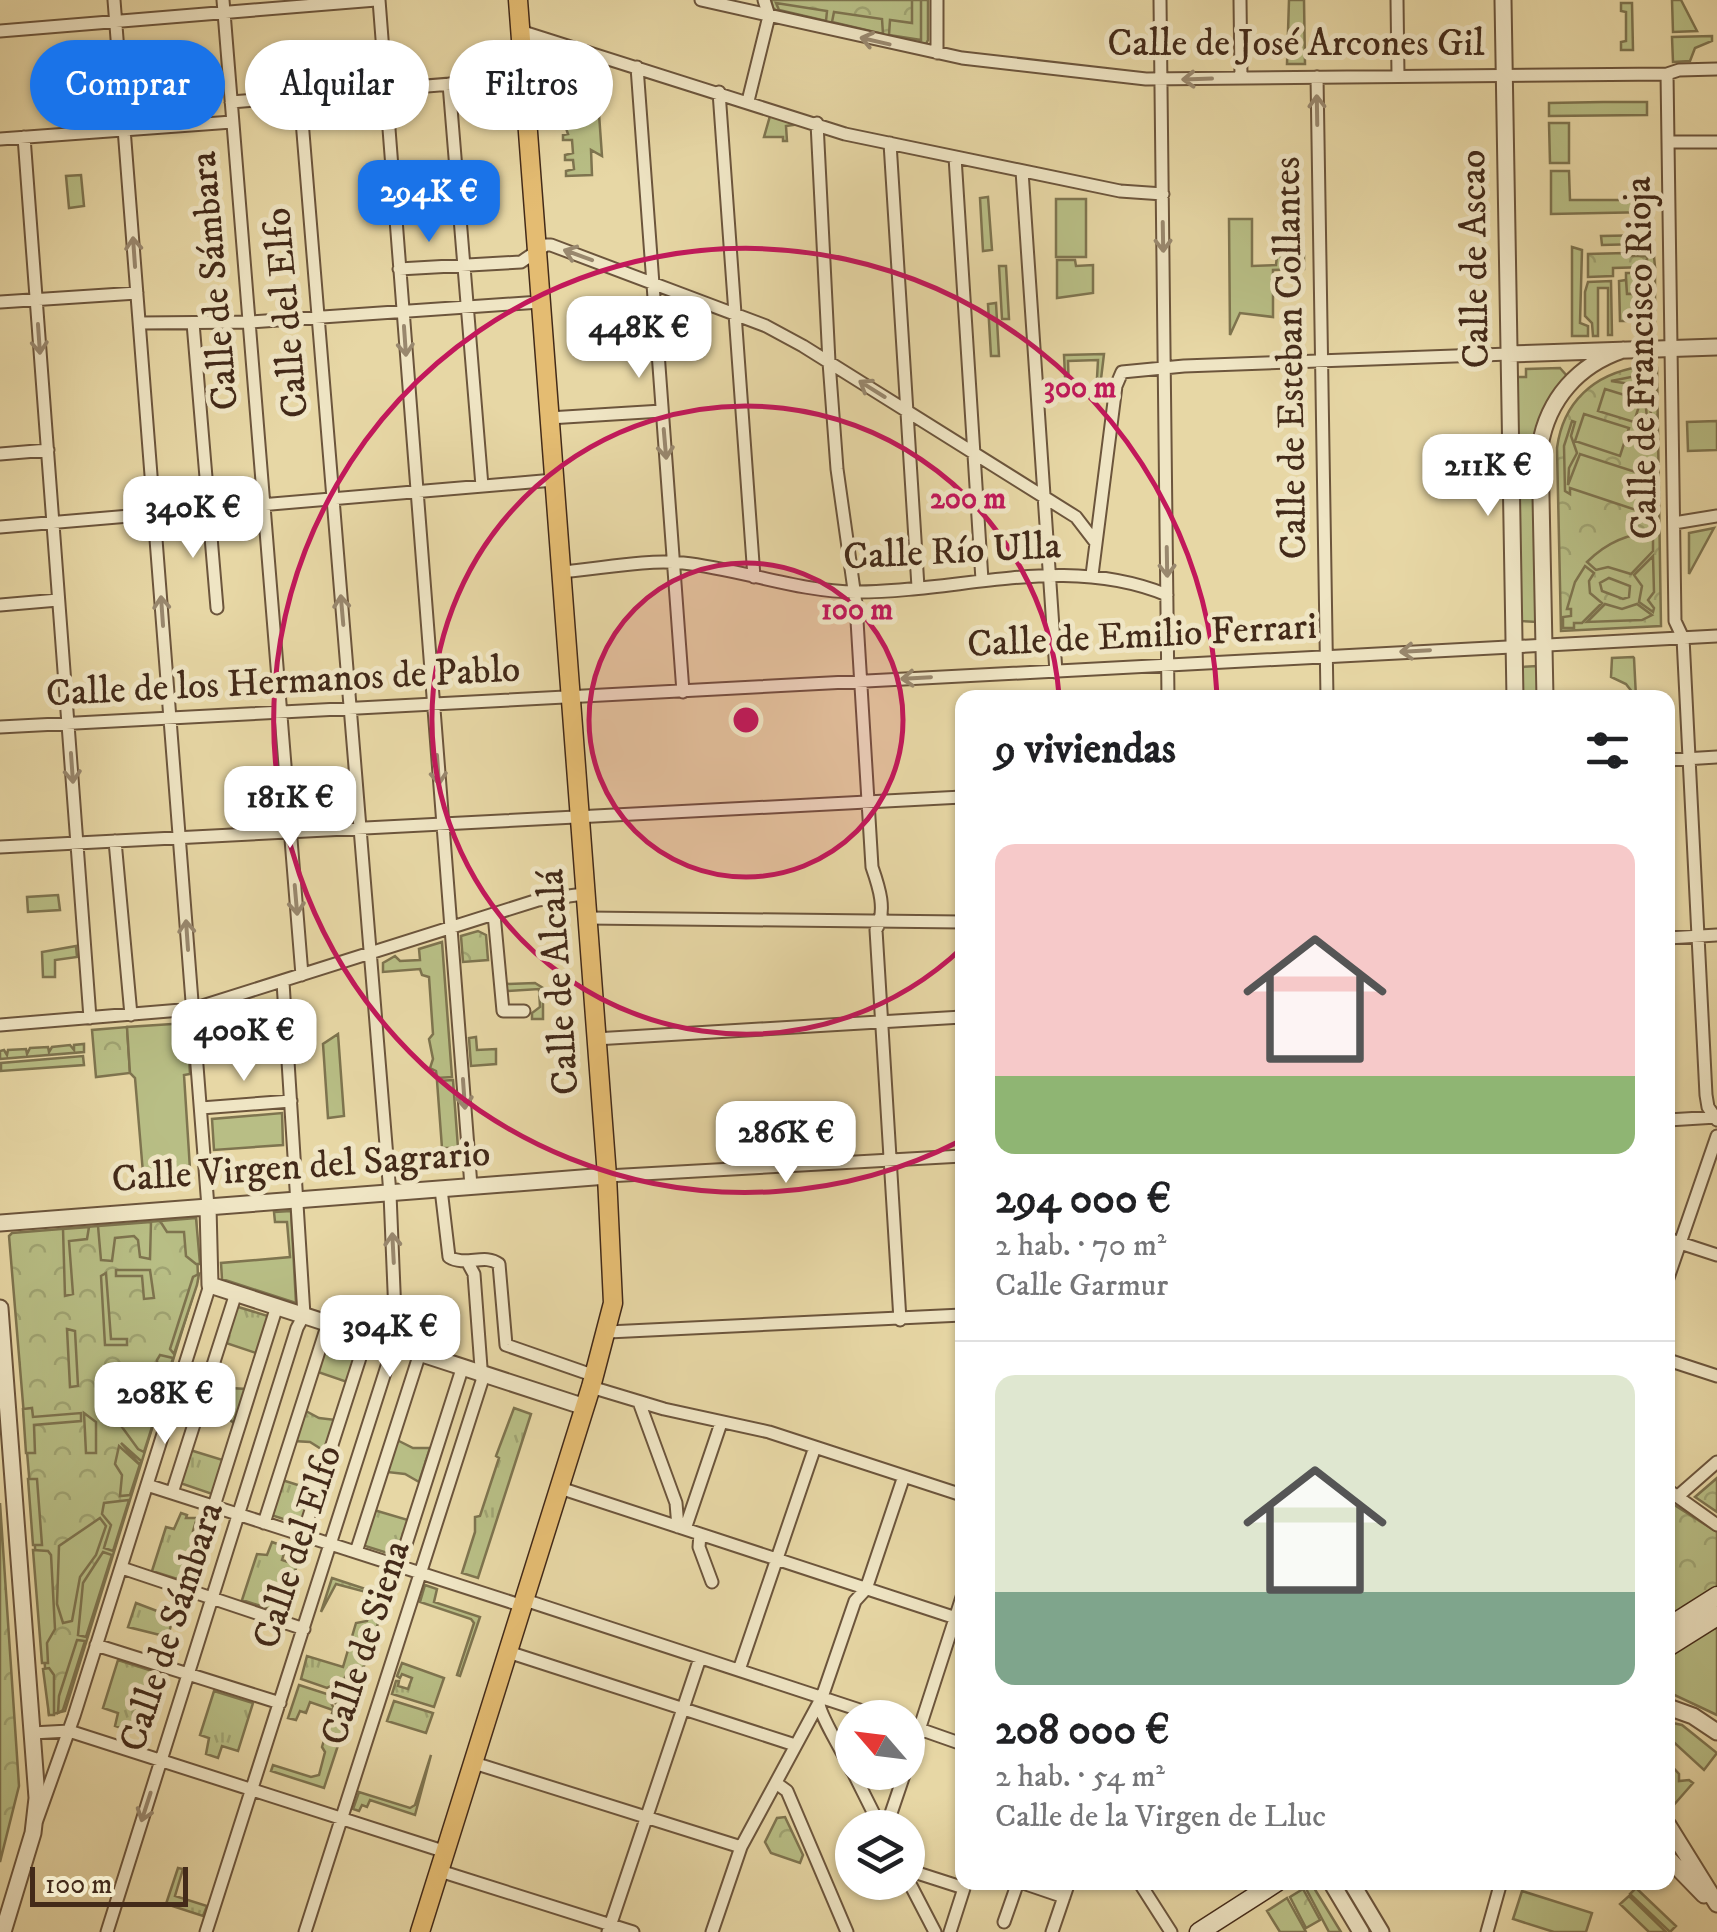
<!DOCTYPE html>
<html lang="es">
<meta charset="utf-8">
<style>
:root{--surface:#fff;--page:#f6f6f6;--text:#202124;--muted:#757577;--line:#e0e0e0;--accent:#1a73e8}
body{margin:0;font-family:"IM FELL DW Pica",serif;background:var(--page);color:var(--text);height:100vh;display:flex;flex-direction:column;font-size:38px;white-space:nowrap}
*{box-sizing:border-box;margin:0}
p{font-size:32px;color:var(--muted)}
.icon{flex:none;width:55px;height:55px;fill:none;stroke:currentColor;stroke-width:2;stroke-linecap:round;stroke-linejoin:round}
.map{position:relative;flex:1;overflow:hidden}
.details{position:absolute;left:955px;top:690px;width:720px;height:1200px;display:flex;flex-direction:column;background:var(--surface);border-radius:20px;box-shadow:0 2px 8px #0004}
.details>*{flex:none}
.banner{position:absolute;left:30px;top:40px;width:775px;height:90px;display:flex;gap:20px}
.needle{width:65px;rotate:298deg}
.tools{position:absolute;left:835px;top:1700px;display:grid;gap:20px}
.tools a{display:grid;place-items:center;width:90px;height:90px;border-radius:50%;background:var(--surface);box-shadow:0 2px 8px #0004;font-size:50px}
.scale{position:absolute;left:30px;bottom:25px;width:158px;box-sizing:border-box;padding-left:10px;border:5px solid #432a19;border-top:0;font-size:28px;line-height:35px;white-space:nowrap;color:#432a19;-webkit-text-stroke:8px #efe5c4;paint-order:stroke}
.price{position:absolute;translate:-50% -85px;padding:0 22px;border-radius:20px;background:#fff;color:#222;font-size:32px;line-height:65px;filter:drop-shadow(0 2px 5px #0008)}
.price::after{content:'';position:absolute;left:50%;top:60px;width:30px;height:22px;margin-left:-15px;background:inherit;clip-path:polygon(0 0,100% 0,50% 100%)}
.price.selected{background:var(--accent);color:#fff}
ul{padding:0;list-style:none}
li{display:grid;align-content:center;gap:20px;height:530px;padding:0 40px}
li+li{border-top:2px solid var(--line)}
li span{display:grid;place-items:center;height:310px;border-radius:20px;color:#555}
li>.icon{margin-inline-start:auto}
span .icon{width:180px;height:180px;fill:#fffc;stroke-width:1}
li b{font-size:42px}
h2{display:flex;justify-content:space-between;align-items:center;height:120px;padding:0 40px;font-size:42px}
.chip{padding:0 35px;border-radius:45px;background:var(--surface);box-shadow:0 2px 8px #0004;font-size:35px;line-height:90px}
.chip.selected{background:var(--accent);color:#fff}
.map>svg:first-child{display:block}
.grass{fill:url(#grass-tufts);stroke:#7e744f;stroke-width:2.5}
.park{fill:url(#park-crowns);stroke:#7e744f;stroke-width:2.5}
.garden{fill:#b8be85;stroke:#7e744f;stroke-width:2.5}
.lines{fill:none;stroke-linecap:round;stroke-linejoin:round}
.minor-casing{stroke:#6c553c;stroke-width:15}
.tertiary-casing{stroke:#6c553c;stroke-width:19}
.secondary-casing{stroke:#432a19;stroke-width:21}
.primary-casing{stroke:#432a19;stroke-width:21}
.minor{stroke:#efe5c4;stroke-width:11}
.tertiary{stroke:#efe5c4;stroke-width:15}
.secondary{stroke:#efe5c4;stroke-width:18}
.primary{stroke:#e4bc72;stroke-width:18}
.oneway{stroke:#99886e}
.ring{fill:none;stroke:#c2185b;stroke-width:5}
.labels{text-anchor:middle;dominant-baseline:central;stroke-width:10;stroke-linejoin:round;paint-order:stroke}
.street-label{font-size:38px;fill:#432a19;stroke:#efe5c4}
.centre{fill:#c2185b;stroke:#efe5c4;stroke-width:5}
.ring-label{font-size:30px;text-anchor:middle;font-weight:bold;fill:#c2185b;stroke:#efe5c4;stroke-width:10;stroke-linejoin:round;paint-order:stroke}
</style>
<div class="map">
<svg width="1717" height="1932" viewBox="0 0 1717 1932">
<defs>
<pattern id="grass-tufts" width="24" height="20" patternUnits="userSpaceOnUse" patternTransform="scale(2.5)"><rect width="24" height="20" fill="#b8be85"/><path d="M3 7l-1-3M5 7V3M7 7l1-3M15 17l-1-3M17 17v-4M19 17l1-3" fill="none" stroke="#9fa372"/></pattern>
<pattern id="park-crowns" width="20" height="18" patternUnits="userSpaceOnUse" patternTransform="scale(2.5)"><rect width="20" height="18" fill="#b8be85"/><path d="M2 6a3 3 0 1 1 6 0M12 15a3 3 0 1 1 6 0" fill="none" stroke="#9fa372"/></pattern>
</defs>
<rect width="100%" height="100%" fill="#e7d7a5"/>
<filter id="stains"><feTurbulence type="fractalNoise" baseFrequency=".002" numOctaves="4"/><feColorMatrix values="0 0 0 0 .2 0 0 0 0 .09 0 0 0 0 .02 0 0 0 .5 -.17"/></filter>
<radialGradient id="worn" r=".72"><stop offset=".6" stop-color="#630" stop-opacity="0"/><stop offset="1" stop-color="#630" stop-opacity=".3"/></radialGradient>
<!-- grass -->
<path class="grass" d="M235,1306L271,1317L259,1354L223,1342Z
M326,1336L359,1346L347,1382L315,1371Z
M213,1379L230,1388L246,1389L236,1424L220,1414L202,1413Z
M514,1408L531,1414L478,1578L462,1573L475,1532V1517L480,1516L499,1458L496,1456Z
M304,1410L319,1418L336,1420L326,1452L310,1442L294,1441Z
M397,1440L413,1448H430L419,1482L405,1474L387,1472Z
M190,1450L226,1461L215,1495L180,1483Z
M282,1480L314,1490L302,1525L271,1515Z
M374,1510L408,1520L397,1556L362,1545Z
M181,1513L187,1515L186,1518H197L193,1531L208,1536L193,1584L152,1571L166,1527L174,1529Z
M272,1542L286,1547L282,1560L297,1565L282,1613L242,1600L257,1554L267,1555Z
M332,1578L387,1596L358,1684L349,1680L352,1671L348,1669L344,1680L327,1688L301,1679L307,1656L343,1667L356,1623L367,1621L374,1598L370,1593L336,1584L321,1612Z
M425,1585L437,1589L434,1602L480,1617L460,1676L457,1675L474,1623L471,1619L420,1602Z
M136,1603L173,1617L168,1637L128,1627Z
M118,1660L165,1675L150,1723L135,1718L130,1731L115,1726L118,1713L103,1708Z
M402,1663L444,1678L434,1707L392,1694L396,1681H399L398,1686L408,1689L412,1678L402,1674L400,1678L397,1676Z
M299,1685L327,1694L335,1711L348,1715L324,1788L271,1771L273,1765L311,1777L319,1775L325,1752L322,1747L333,1710L310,1702L306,1713L300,1711L296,1720L288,1718Z
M339,1686L357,1689L350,1710L338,1706L332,1700L333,1692Z
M214,1691L253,1703L238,1751L222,1746L218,1758L206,1754L209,1738L200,1735Z
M394,1701L433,1713L426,1733L387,1721Z
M431,1755L415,1815L370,1800L367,1807L362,1805L359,1811L353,1809L359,1792L410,1808L415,1805Z
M178,1868L183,1869L175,1896L207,1906L203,1916L166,1904Z"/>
<!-- park -->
<path class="park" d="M771,0H928V40L926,44L782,15L773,8Z
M1625,253L1626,256H1647V267L1613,268V276L1588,277V254Z
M1626,273H1647V294H1626Z
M1639,367L1657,368L1661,626L1561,631L1557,448C1563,402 1594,374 1639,367Z
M478,931L486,935L488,960L463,962L461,936Z
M127,1027L130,1073L96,1077L92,1030Z
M196,1218L198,1279L65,1711L49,1715L9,1236L12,1233Z
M1717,1478V1512L1695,1497Z
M1668,1501L1717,1532V1587L1668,1618Z
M0,1503L19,1786L0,1862Z
M785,1817L803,1855L800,1863L771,1853L765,1842L777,1818Z
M1303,1889L1320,1920L1306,1928L1290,1897Z"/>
<!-- garden -->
<path class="garden" d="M912,0H921V40L889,35L890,20L912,23Z
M1289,0H1304L1305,64H1287Z
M1672,0H1681L1697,31L1673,32Z
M776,3L827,11L826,21L779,10Z
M1621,3H1632L1633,50H1621V42L1626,41V12L1621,11Z
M834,12L882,19L883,34L832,22Z
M1712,36V41L1695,48L1690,61L1673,62L1672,37Z
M1603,102H1647V115L1549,116V103Z
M378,110L379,122L344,125V113Z
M599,114L602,156L591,150L592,175L566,176V171L574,169L573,160H565V155L573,153L572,140H563V135L568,134L562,116Z
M770,116L800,124L786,126L787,141H783V137H764Z
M1549,123H1569V163H1550Z
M1551,171H1569L1570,200H1651V212L1551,214Z
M81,175L84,206L69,208L66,176Z
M988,197L992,250L983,251L980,198Z
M1056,199H1086V257H1056Z
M1229,219H1252V266L1276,265L1277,256H1304V269L1273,270V317L1240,313L1230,335Z
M1652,235L1655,267H1647V256H1641L1640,244L1602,245L1601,236Z
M1572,247L1582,250L1580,323L1588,326V336H1572Z
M1057,260H1075L1076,266L1093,265V293L1057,298Z
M999,266H1006L1009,319H1002Z
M1647,273H1655V321H1620L1619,281L1626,280L1627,294H1647Z
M1611,281L1612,335H1608V288H1598V336H1593L1592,323L1585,316V292L1588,282Z
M996,303L999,356H991L988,304Z
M1104,354L1101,379L1097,378L1098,360L1068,361L1069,393L1081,390L1082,393L1066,397L1064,355Z
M1560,368L1568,377L1545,406L1536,432L1537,622L1520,621L1516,377H1526V369Z
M1646,374L1650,378L1651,421L1639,428L1636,426L1647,418L1645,398L1630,384L1611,381Z
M1605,389L1641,400L1634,422L1598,411Z
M1584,414L1629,428L1620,456L1575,441Z
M1572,421L1575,422L1571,436L1577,453L1569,468L1568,485L1580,454L1648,476L1636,510L1570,488V494L1565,491L1564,446Z
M1717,421V450L1688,451L1687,422Z
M1714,528L1689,574V533Z
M1653,533V551L1631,574L1608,567L1596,570L1587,562C1606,543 1627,533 1653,533Z
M1653,556L1654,592L1648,600L1654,608L1653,612L1639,602L1642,586L1634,575Z
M1585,566L1594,573L1589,581L1590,593L1602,603L1582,623H1574V628H1563V617L1571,616V609H1567L1575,582Z
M1609,578L1630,586L1629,597L1623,599L1602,591L1600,583Z
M1605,604L1622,609L1637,604L1652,615L1642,620L1587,622Z
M1633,657L1634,658L1636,697L1626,684L1611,677L1612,658Z
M1537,666L1538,697H1520V667Z
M58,895L60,910L28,912L27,897Z
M442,942L452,1077L437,1078L436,1071L430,1068L433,1059L429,1039L433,1034L429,977L422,975L420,969L383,972V963L395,956L400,961L420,960L419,949Z
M76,946L77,957L55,960V977H43L42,952Z
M535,983L543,988V1019H532V1013L540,1007L539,989L507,991L506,984Z
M187,1023L190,1074L184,1075L190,1169L143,1173L135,1078L130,1073L127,1027Z
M338,1034L344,1116L328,1118L323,1044Z
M476,1037L477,1050L496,1049V1064L471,1066L469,1038Z
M84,1044V1052L0,1059V1051L4,1050L7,1055L8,1050L26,1049L27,1054L30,1048L48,1047L49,1052L52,1047L70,1045L74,1050V1045Z
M83,1056L84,1065L1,1071V1063Z
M453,1080L458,1148H442L437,1081Z
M282,1113L283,1145L214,1150L212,1119Z
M291,1211L296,1303L222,1279L221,1263L290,1257L287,1222H275L274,1212Z
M196,1218L200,1264H196L186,1256L184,1232H167L160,1221Z
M151,1222L150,1259L140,1257L138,1240L134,1236L115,1238L112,1261L101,1260L98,1226Z
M89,1227L87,1239L69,1241L73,1294L65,1296L63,1229Z
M116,1270H150L154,1298L144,1299L142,1276H116Z
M106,1273L111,1339H127V1345H105L101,1276Z
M199,1274L197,1285L174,1354L170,1349L193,1277Z
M439,1305L442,1338L422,1339L420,1306Z
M67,1329L75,1331L78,1386L70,1387Z
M160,1355L173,1358L162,1395L159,1394L157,1360Z
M32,1408L33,1417L81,1413V1421L34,1425L35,1453H26L23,1409Z
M84,1413L96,1422V1453H86Z
M134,1418L153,1424L144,1452L138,1449L122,1427Z
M121,1443L141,1461L130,1495L120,1496L122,1475L115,1464L119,1446L140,1465Z
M28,1479H37L42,1545H33Z
M129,1500L113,1551L104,1548L111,1525L102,1514L104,1503Z
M100,1518L106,1526L96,1555L80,1577L72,1621L63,1623L57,1604L59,1546Z
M33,1550L48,1551L51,1555L55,1629L47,1643L48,1663H42Z
M103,1552L112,1555L86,1637L78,1635L83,1583Z
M1717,1627V1715L1668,1692V1655Z
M77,1640L85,1641L63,1710L58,1713L59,1696Z
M49,1668L54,1675V1715H49L43,1669Z
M1668,1722L1682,1725L1717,1753L1704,1770L1668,1737Z
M1668,1762L1679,1774V1781L1689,1780L1693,1783L1672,1807L1668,1798Z
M1303,1883H1311L1341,1932H1329Z
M1636,1888L1676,1926L1670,1932L1630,1894Z
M1522,1891L1592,1913L1586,1932H1554L1513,1919Z
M1629,1896L1666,1932H1649L1620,1904Z
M1287,1898L1306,1932H1280L1267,1911Z"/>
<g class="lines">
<defs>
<path id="minor" d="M114,0L208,1207
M223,0L302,975
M379,0L471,1186
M701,0L962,58L1146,79L1667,74L1679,70L1717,69
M1160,0L1168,698
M1240,0L1241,77
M1397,0L1398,75
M0,31L376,0
M520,31L845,134L1120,191L1163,194
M937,53V0
M637,67L683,692
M1667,74L1675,621L1683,638
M1317,77L1327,698
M449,84L482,486
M719,92L754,577
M748,101L769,16L764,0
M231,102L524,78
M817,123L829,362L837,469L856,604L872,867C879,887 887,911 876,930L900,1320
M24,137L90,1018
M0,139L232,122
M1668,142H1717
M890,143L918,587
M955,157L982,580
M1022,171L1056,672
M399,269L521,262L546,245H551L766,326L803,346L1076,517L1096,543
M0,302L137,293
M140,323L249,322L540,302
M193,323L217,608
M549,418L662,411
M0,454L48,450
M1674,523L1717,516
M0,527L554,480
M561,572C600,569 644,559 683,563C741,569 798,592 857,592C962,592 1065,553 1167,595
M1092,575L1116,386L1122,372L1184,366L1509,354
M0,605L58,600
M1683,638L1706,1095L1708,1107L1717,1120
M0,727L1717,636
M1668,760L1717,757
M115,841L131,1015
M0,847L962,797
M494,914L503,1011H524
M587,918L962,922
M1668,938L1717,935
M0,1025L193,1009L538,900L584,894
M595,1039L962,1017
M201,1108L291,1101
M1668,1120L1717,1117
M607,1176L962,1156
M441,1189L449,1257C465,1267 485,1253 499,1264L506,1345L595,1376
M1668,1239L1717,1255
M1668,1278L1717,1136
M608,1332L962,1315
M1668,1360L1717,1376
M591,1387L664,1409L769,1432L962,1495
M639,1402L676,1503L678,1527
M147,1485L523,1606
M560,1488L962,1620
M1668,1490L1717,1525
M172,1493L236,1293
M1677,1497L1717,1462
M214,1506L277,1306
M264,1523L328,1323
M685,1529L721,1423
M700,1534L699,1547L712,1582
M303,1535L367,1336
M356,1552L420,1353
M399,1566L463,1366
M122,1568L304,1629
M525,1600L884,1718
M96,1645L280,1703
M508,1652L795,1745
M739,1670L815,1447
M819,1704C821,1718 844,1754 852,1771
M908,1725L962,1744
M32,1733L69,1731L446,1852
M474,1763L741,1847
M908,1764L962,1597
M853,1772L881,1828
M776,1783L787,1791L847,1932
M37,1820L74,1716L210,1285
M886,1828L905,1772
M908,1870L964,1888
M440,1871L633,1932
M908,1880L935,1932
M1020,1882L1064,1897
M1139,1882L1171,1932
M1004,1922L1018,1882
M107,1932L297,1328L304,1315L283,982
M206,1932L396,1338L390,1194L300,96
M305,1932L482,1381L474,1274L467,1261
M608,1932L700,1658
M712,1932L741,1847L822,1697L855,1601L866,1589L904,1476
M950,1932L966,1882
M1052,1932L1069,1882
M1487,1932L1501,1882"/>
<path id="tertiary" d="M1503,0L1515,698
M1509,354L1717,347
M1545,698L1540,446C1548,399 1578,365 1623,350
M208,1207L210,1285L585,1407
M0,1223L607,1176
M0,1308L37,1798L33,1833L3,1932
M1668,1707L1693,1716L1717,1732
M1668,1825L1717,1904
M1668,1858L1704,1895
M1331,1882L1361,1932
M1351,1882L1381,1932"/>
<path id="secondary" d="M1668,1627L1717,1596
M1668,1647L1717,1616
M1199,1932L1277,1882"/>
<path id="primary" d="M420,1932L591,1387L613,1303L607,1176L518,0"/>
</defs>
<!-- minor casing -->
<use href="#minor" class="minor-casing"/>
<!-- tertiary casing -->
<use href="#tertiary" class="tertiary-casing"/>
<!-- secondary casing -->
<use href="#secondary" class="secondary-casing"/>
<!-- primary casing -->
<use href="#primary" class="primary-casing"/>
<!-- minor -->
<use href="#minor" class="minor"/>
<!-- tertiary -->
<use href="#tertiary" class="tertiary"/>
<!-- secondary -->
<use href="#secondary" class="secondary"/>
<!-- primary -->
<use href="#primary" class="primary"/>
</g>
<!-- one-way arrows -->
<defs><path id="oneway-shaft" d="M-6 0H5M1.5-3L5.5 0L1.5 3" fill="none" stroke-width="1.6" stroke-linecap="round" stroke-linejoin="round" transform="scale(2.5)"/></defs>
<g class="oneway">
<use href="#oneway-shaft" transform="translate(875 41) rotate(-167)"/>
<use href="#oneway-shaft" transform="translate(1197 79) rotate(178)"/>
<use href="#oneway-shaft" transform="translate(1317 110) rotate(-91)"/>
<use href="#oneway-shaft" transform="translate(1163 237) rotate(89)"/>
<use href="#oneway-shaft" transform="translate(134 252) rotate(-94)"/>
<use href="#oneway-shaft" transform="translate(578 255) rotate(-160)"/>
<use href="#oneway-shaft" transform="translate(39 339) rotate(86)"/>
<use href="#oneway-shaft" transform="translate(405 341) rotate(86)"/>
<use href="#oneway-shaft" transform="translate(872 389) rotate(-148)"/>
<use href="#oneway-shaft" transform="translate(665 444) rotate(85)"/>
<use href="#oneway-shaft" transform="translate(1167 562) rotate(89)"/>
<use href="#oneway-shaft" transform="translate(342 610) rotate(-95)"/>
<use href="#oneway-shaft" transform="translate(162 611) rotate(-94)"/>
<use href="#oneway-shaft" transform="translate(1415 651) rotate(177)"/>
<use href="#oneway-shaft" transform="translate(916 678) rotate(177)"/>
<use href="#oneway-shaft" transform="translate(72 768) rotate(86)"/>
<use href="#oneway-shaft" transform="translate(438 770) rotate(86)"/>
<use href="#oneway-shaft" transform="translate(296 900) rotate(85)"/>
<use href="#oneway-shaft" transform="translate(187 935) rotate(-94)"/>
<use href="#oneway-shaft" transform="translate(464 1094) rotate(86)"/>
<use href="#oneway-shaft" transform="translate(393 1248) rotate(-93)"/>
<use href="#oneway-shaft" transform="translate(146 1807) rotate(108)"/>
</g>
<!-- distance rings -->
<circle cx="746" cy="720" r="157" fill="#c2185b" fill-opacity=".12"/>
<g class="ring">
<circle cx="746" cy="720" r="157"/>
<path d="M962 948A314 314 0 1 1 1059 695"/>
<path d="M960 1141A472 472 0 1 1 1217 695"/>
</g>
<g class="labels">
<!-- street labels -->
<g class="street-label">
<text x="1296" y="44">Calle de José Arcones Gil</text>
<text transform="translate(1475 259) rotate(-91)">Calle de Ascao</text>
<text transform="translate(215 281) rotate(-95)">Calle de Sámbara</text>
<text transform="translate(287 313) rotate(-95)">Calle del Elfo</text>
<text transform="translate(1291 358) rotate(-91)">Calle de Esteban Collantes</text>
<text transform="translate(1642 358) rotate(-91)">Calle de Francisco Rioja</text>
<text transform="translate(952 552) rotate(-3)">Calle Río Ulla</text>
<text transform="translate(1142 636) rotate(-3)">Calle de Emilio Ferrari</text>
<text transform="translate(283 682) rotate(-3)">Calle de los Hermanos de Pablo</text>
<text transform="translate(559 982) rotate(-94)">Calle de Alcalá</text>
<text transform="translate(301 1167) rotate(-4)">Calle Virgen del Sagrario</text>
<text transform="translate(298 1547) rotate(-72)">Calle del Elfo</text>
<text transform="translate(172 1627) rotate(-72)">Calle de Sámbara</text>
<text transform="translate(366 1643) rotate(-72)">Calle de Siena</text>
</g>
</g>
<circle cx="746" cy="720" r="15" class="centre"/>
<g class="ring-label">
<text x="1080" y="397">300 m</text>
<text x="968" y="508">200 m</text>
<text x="857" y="619">100 m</text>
</g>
<rect width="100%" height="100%" filter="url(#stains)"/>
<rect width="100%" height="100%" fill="url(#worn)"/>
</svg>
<div class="tools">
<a><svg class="needle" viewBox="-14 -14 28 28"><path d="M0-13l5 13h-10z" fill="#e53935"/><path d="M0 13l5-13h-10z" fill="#757577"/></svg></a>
<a><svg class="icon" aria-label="layers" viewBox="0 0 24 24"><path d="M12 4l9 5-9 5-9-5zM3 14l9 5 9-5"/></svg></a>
</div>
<div class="scale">100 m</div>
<b class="price selected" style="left:429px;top:245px">294K €</b>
<b class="price" style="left:639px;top:381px">448K €</b>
<b class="price" style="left:1488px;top:519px">211K €</b>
<b class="price" style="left:193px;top:561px">340K €</b>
<b class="price" style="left:290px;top:851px">181K €</b>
<b class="price" style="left:244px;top:1084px">400K €</b>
<b class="price" style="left:786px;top:1186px">286K €</b>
<b class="price" style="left:390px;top:1380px">304K €</b>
<b class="price" style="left:165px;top:1447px">208K €</b>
<div class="banner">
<a class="chip selected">Comprar</a>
<a class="chip">Alquilar</a>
<a class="chip">Filtros</a>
</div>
<section class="details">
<h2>9 viviendas<svg class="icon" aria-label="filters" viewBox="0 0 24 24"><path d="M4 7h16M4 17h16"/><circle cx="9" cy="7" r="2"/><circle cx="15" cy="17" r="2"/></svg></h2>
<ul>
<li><span style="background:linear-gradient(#f6c9c9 75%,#8fb573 0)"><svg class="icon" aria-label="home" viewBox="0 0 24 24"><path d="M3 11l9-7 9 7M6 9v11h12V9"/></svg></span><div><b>294 000 €</b><p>2 hab. · 70 m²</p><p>Calle Garmur</p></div></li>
<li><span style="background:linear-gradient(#dfe7d0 70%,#7fa58c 0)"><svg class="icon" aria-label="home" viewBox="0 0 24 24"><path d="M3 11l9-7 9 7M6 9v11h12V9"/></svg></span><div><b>208 000 €</b><p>2 hab. · 54 m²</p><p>Calle de la Virgen de Lluc</p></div></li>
</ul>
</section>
</div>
